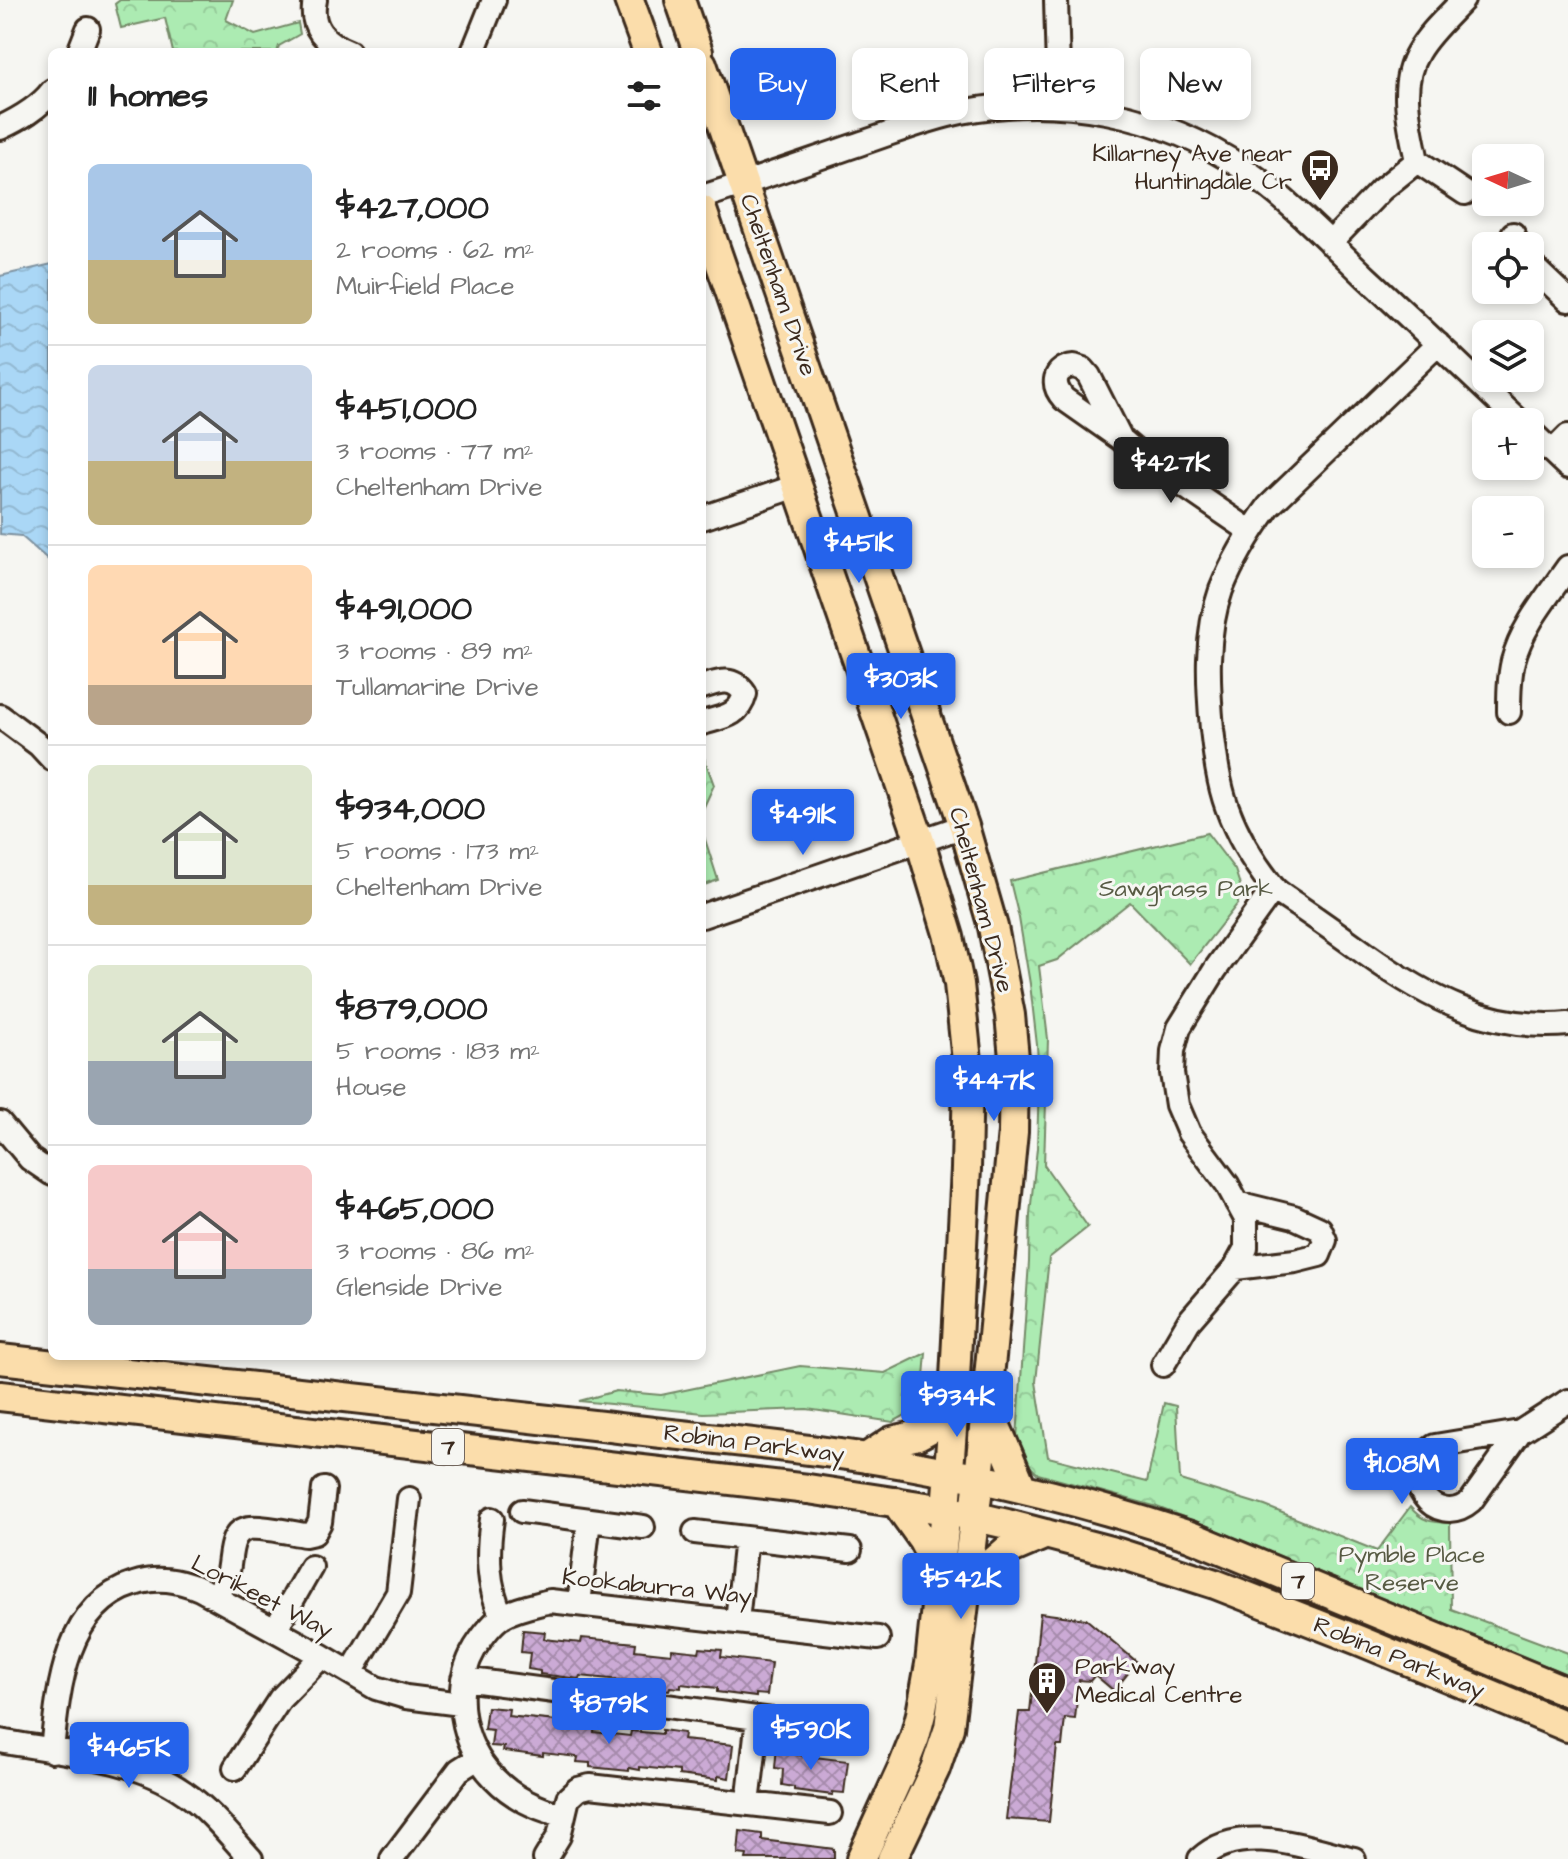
<!DOCTYPE html>
<meta charset="utf-8">
<style>
:root{--surface:#fff;--page:#f2f2f2;--text:#222;--muted:#767676;--line:#e0e0e0;--accent:#2563eb}
body{margin:0;font-family:"Architects Daughter",sans-serif;background:var(--page);color:var(--text);height:100vh;display:flex;flex-direction:column;font-size:30px;white-space:nowrap}
*{box-sizing:border-box;margin:0}
p{font-size:26px;color:var(--muted)}
.icon{flex:none;width:44px;height:44px;fill:none;stroke:currentColor;stroke-width:2;stroke-linecap:round;stroke-linejoin:round}
.map{position:relative;flex:1;overflow:hidden}
.drawer{position:absolute;left:48px;top:48px;width:658px;height:1312px;display:flex;flex-direction:column;background:var(--surface);border-radius:12px;box-shadow:0 4px 12px #0003}
.drawer>*{flex:none}
.top-card{position:absolute;left:730px;top:48px;width:718px;height:72px;display:flex;gap:16px}
.needle{width:52px;rotate:274deg}
.controls{position:absolute;left:1472px;top:144px;display:grid;gap:16px}
.controls a{display:grid;place-items:center;width:72px;height:72px;border-radius:12px;background:var(--surface);box-shadow:0 4px 12px #0003;font-size:40px}
.price{position:absolute;translate:-50% -68px;padding:0 18px;border-radius:8px;background:var(--accent);color:#fff;font-size:26px;line-height:52px;filter:drop-shadow(0 2px 4px #0008)}
.price::after{content:'';position:absolute;left:50%;top:48px;width:24px;height:18px;margin-left:-12px;background:inherit;clip-path:polygon(0 0,100% 0,50% 100%)}
.price.selected{background:#222;color:#fff}
ul{padding:0;list-style:none}
li{display:flex;align-items:center;gap:24px;height:200px;padding:0 40px}
li+li{border-top:2px solid var(--line)}
li span{display:grid;place-items:center;flex:none;width:224px;height:160px;border-radius:12px;color:#555}
li>.icon{margin-inline-start:auto}
span .icon{width:96px;height:96px;fill:#fffc;stroke-width:1}
li b{font-size:34px}
h2{display:flex;justify-content:space-between;align-items:center;height:96px;padding:0 40px;font-size:34px}
.tag{padding:0 28px;border-radius:12px;background:var(--surface);box-shadow:0 4px 12px #0003;font-size:28px;line-height:72px}
.tag.selected{background:var(--accent);color:#fff}
.map>svg:first-child{display:block}
.park{fill:url(#park-crowns);stroke:#748a68;stroke-width:2}
.water{fill:url(#water-waves);stroke:#7e92a0;stroke-width:2}
.building{fill:url(#building-cross-hatch);stroke:#3b2a1e;stroke-width:2}
.lines{fill:none;stroke-linecap:round;stroke-linejoin:round}
.minor-casing{stroke:#3b2a1e;stroke-width:28}
.major-casing{stroke:#3b2a1e;stroke-width:34}
.minor{stroke:#f6f6f2;stroke-width:22}
.major{stroke:#fbddab;stroke-width:28}
.labels{text-anchor:middle;dominant-baseline:central;stroke-width:6;stroke-linejoin:round;paint-order:stroke}
.shield{fill:#f6f6f2;stroke:#73675e;stroke-width:2}
.shield-label{font-size:22px;font-weight:bold;fill:#3b2a1e}
.poi-label{font-size:24px;fill:#3b2a1e;stroke:#f6f6f2;text-anchor:end}
.street-label{font-size:24px;fill:#3b2a1e;stroke:#f6f6f2}
.park-label{font-size:24px;fill:#575a43;stroke:#f6f6f2}
</style>
<div class="map">
<svg width="1568" height="1859" viewBox="0 0 1568 1859">
<defs>
<pattern id="park-crowns" width="20" height="18" patternUnits="userSpaceOnUse" patternTransform="scale(2)"><rect width="20" height="18" fill="#acebb2"/><path d="M2 6a3 3 0 1 1 6 0M12 15a3 3 0 1 1 6 0" fill="none" stroke="#95ca99"/></pattern>
<pattern id="water-waves" width="16" height="10" patternUnits="userSpaceOnUse" patternTransform="scale(2)"><rect width="16" height="10" fill="#aad7f6"/><path d="M0 5q4-4 8 0t8 0" fill="none" stroke="#93b9d2"/></pattern>
<pattern id="building-cross-hatch" width="8" height="8" patternUnits="userSpaceOnUse" patternTransform="scale(2)"><rect width="8" height="8" fill="#cbaad5"/><path d="M0 0l8 8M0 8l8-8" fill="none" stroke="#a68bac"/></pattern>
</defs>
<rect width="100%" height="100%" fill="#f6f6f2"/>
<filter id="ink" filterUnits="userSpaceOnUse"><feTurbulence type="fractalNoise" baseFrequency=".0125" numOctaves="2"/><feDisplacementMap in="SourceGraphic" scale="16" xChannelSelector="R" yChannelSelector="G"/><feConvolveMatrix kernelMatrix="1 2 1 2 8 2 1 2 1" color-interpolation-filters="sRGB"/></filter>
<g filter="url(#ink)">
<!-- park -->
<path class="park" d="M120,0H233L226,20L255,35L298,23L300,34L279,46L277,52H173L165,18L121,28L115,4Z
M702,752L714,785L702,811Z
M702,830L718,880L702,886Z
M1207,833L1235,870L1240,885L1238,903L1190,964L1130,902L1057,960L1039,966L1048,1039L1044,1165L1088,1227L1049,1258L1036,1382L1048,1457L1147,1482L1164,1403L1176,1406L1180,1480L1265,1506L1377,1551L1410,1507C1423,1522 1431,1522 1450,1523L1451,1609L1568,1653V1675L1202,1524L1154,1506L1038,1474C1025,1463 1021,1453 1017,1438L1029,1262L1030,1214L1037,1148L1039,1081L1037,1045L1030,984L1019,918L1010,881Z
M926,1353L922,1400L915,1410L893,1422L807,1409L704,1413L579,1401L616,1391L661,1395L800,1366L885,1373Z"/>
<!-- water -->
<path class="water" d="M52,264V563L21,536L0,534V276Z"/>
<!-- building -->
<path class="building" d="M1040,1613L1086,1619L1137,1662L1114,1691L1095,1675L1090,1681L1079,1680L1075,1719L1065,1718L1062,1746H1057L1049,1822L1006,1819L1019,1712H1030Z
M523,1630L545,1632L544,1639L581,1643L582,1638L636,1643L635,1650L671,1654L672,1649L699,1652L700,1648L722,1650L721,1657L771,1663L767,1695L756,1694V1697L717,1692V1688L681,1684V1688L670,1687L669,1690L630,1685V1681L580,1676L579,1679L540,1674V1671L528,1669L530,1653L521,1652Z
M487,1707L509,1709L508,1716L595,1725L594,1732L630,1736L631,1731L662,1734V1730L684,1733L683,1740L733,1745L729,1778L718,1776V1780L679,1775V1771L640,1767V1770L629,1768V1771L590,1767V1763L577,1762L578,1757L543,1753V1756L503,1751L504,1747L491,1746L493,1730L484,1729Z
M777,1746L799,1748L798,1755L848,1761L844,1793L833,1792V1795L794,1790V1787L782,1785L783,1769L775,1768Z
M740,1831L762,1834V1840L834,1849V1859H746L747,1855L738,1854Z"/>
<g class="lines">
<defs>
<path id="minor" d="M315,0C309,27 325,43 349,52
M1056,0L1059,105
M1463,0C1448,16 1429,33 1418,52C1398,85 1410,126 1417,161L1465,193
M79,52L88,29
M473,52L494,0
M0,128C19,119 39,108 52,91
M702,197C756,180 809,161 862,143C895,132 927,119 961,112C1058,93 1162,113 1244,169C1288,199 1327,240 1366,277C1418,325 1469,374 1520,422
M1513,234L1518,246
M1330,243L1381,190L1417,161
M1530,264L1568,300
M1438,344L1269,506C1250,532 1233,560 1221,590C1205,635 1208,683 1212,729C1215,755 1218,782 1227,807C1237,835 1254,863 1272,886C1279,895 1292,901 1301,908C1323,923 1344,938 1366,954C1428,998 1489,1031 1568,1024
M1530,431L1568,467
M1121,439L1089,376L1083,369L1074,366C1053,368 1051,385 1064,399L1121,439L1142,457L1250,531
M1552,452L1568,436
M702,518L797,486
M702,687C720,681 733,676 745,694C739,717 722,717 702,723
M1509,712C1509,695 1509,678 1513,661C1522,626 1548,596 1568,567
M0,716L39,745L52,759
M702,916L964,826
M0,1123L30,1159L52,1174
M1235,1268L1295,1261L1319,1255L1325,1240L1320,1229L1294,1217L1237,1203
M1163,1365L1189,1321L1235,1268L1246,1248V1219L1227,1184L1189,1133L1177,1105L1172,1073L1173,1051L1179,1028L1215,970L1274,888
M1520,1432L1435,1446C1393,1474 1435,1532 1471,1501L1520,1432L1568,1401
M522,1511L643,1527
M492,1519C487,1554 487,1584 502,1617
M695,1532L850,1550
M215,1597C219,1590 225,1583 227,1575C232,1560 227,1532 249,1528C262,1526 291,1533 305,1535L314,1533L320,1522L324,1489
M579,1604L589,1520
M737,1621L746,1538
M275,1630L311,1567
M351,1673L398,1593L409,1499
M463,1679L848,1730
M0,1741C59,1752 135,1757 185,1793C210,1810 230,1836 251,1859
M52,1751C58,1690 65,1605 134,1584C157,1576 178,1580 200,1589L322,1656L376,1688L406,1697L461,1704
M235,1768L280,1699L322,1656
M748,1804L758,1718
M563,1815C538,1809 512,1797 494,1778C461,1744 451,1689 475,1648C482,1637 492,1623 503,1616C517,1608 535,1605 550,1601L878,1638
M392,1859L459,1770L478,1758
M545,1859L559,1836L568,1798L578,1789L590,1786L830,1813
M1200,1859C1240,1821 1307,1848 1354,1859"/>
<path id="major" d="M629,0L648,52
M680,0L698,52
M702,64L964,826L993,927L1010,1015L1014,1058L1013,1132L979,1479L949,1728L935,1769L892,1859
M702,210L920,841L949,937L959,984L968,1071L966,1169L953,1416L946,1510L930,1664L921,1714L915,1737L903,1767L861,1859
M0,1359C201,1381 401,1403 602,1426C690,1437 779,1444 867,1458C977,1475 1084,1501 1190,1536L1568,1692
M0,1396L808,1489L946,1510L1007,1524L1118,1553L1215,1584L1358,1640L1568,1727
M986,1406C1000,1433 1010,1460 1022,1488
M866,1458L892,1441L918,1435L953,1416
M896,1502L923,1540L940,1573
M967,1585L1006,1551L1046,1534"/>
</defs>
<!-- minor casing -->
<use href="#minor" class="minor-casing"/>
<!-- major casing -->
<use href="#major" class="major-casing"/>
<!-- minor -->
<use href="#minor" class="minor"/>
<!-- major -->
<use href="#major" class="major"/>
</g>
</g>
<!-- icons -->
<defs>
<symbol id="bus-pin" viewBox="-11 -11 22 30"><path d="M0 17L-7.5 6A9.5 9.5 0 1 1 7.5 6Z" fill="#3b2a1e" stroke="#f6f6f2"/><path d="M-5-6H5V4H4V6H2V4H-2V6H-4V4H-5ZM-3.5-4V0h7V-4ZM-3.5 1.2v1.5H-2V1.2ZM2 1.2v1.5H3.5V1.2Z" fill="#fff"/></symbol>
<symbol id="building-pin" viewBox="-11 -11 22 30"><path d="M0 17L-7.5 6A9.5 9.5 0 1 1 7.5 6Z" fill="#3b2a1e" stroke="#f6f6f2"/><path d="M-4-6H4V6H1V3H-1V6H-4ZM-2.5-4.3h1.7v1.8h-1.7ZM.8-4.3h1.7v1.8H.8ZM-2.5-1h1.7V.8h-1.7ZM.8-1h1.7V.8H.8Z" fill="#fff"/></symbol>
</defs>
<g fill-rule="evenodd">
<use href="#bus-pin" x="1298" y="146" width="44" height="60"/>
<use href="#building-pin" x="1025" y="1659" width="44" height="60"/>
</g>
<g class="labels">
<!-- shield labels -->
<g class="shield">
<rect x="432" y="1429" width="32" height="36" rx="6"/>
<rect x="1282" y="1563" width="32" height="36" rx="6"/>
</g>
<g class="shield-label">
<text x="448" y="1447">7</text>
<text x="1298" y="1581">7</text>
</g>
<!-- poi labels -->
<g class="poi-label">
<text x="1292" y="154">Killarney Ave near<tspan x="1292" dy="28">Huntingdale Cr</tspan></text>
<text x="1075" y="1667" text-anchor="start">Parkway<tspan x="1075" dy="28">Medical Centre</tspan></text>
</g>
<!-- street labels -->
<g class="street-label">
<text transform="translate(778 285) rotate(71)">Cheltenham Drive</text>
<text transform="translate(981 900) rotate(75)">Cheltenham Drive</text>
<text transform="translate(754 1444) rotate(7)">Robina Parkway</text>
<text transform="translate(657 1587) rotate(6)">Kookaburra Way</text>
<text transform="translate(262 1597) rotate(27)">Lorikeet Way</text>
<text transform="translate(1399 1658) rotate(22)">Robina Parkway</text>
</g>
<!-- park labels -->
<g class="park-label">
<text x="1186" y="889">Sawgrass Park</text>
<text x="1412" y="1555">Pymble Place<tspan x="1412" dy="28">Reserve</tspan></text>
</g>
</g>
</svg>
<div class="controls">
<a><svg class="needle" viewBox="-14 -14 28 28"><path d="M0-13l5 13h-10z" fill="#e53935"/><path d="M0 13l5-13h-10z" fill="#767676"/></svg></a>
<a><svg class="icon" aria-label="locate" viewBox="0 0 24 24"><circle cx="12" cy="12" r="6"/><path d="M12 2v4M12 18v4M2 12h4M18 12h4"/></svg></a>
<a><svg class="icon" aria-label="layers" viewBox="0 0 24 24"><path d="M12 4l9 5-9 5-9-5zM3 14l9 5 9-5"/></svg></a>
<a>+</a>
<a>−</a>
</div>
<b class="price selected" style="left:1171px;top:505px">$427K</b>
<b class="price" style="left:859px;top:585px">$451K</b>
<b class="price" style="left:901px;top:721px">$303K</b>
<b class="price" style="left:803px;top:857px">$491K</b>
<b class="price" style="left:994px;top:1123px">$447K</b>
<b class="price" style="left:957px;top:1439px">$934K</b>
<b class="price" style="left:1402px;top:1506px">$1.08M</b>
<b class="price" style="left:961px;top:1621px">$542K</b>
<b class="price" style="left:609px;top:1746px">$879K</b>
<b class="price" style="left:811px;top:1772px">$590K</b>
<b class="price" style="left:129px;top:1790px">$465K</b>
<div class="top-card">
<a class="tag selected">Buy</a>
<a class="tag">Rent</a>
<a class="tag">Filters</a>
<a class="tag">New</a>
</div>
<section class="drawer">
<h2>11 homes<svg class="icon" aria-label="filters" viewBox="0 0 24 24"><path d="M4 7h16M4 17h16"/><circle cx="9" cy="7" r="2"/><circle cx="15" cy="17" r="2"/></svg></h2>
<ul>
<li><span style="background:linear-gradient(#a9c7e8 60%,#c2b280 0)"><svg class="icon" aria-label="home" viewBox="0 0 24 24"><path d="M3 11l9-7 9 7M6 9v11h12V9"/></svg></span><div><b>$427,000</b><p>2 rooms · 62 m²</p><p>Muirfield Place</p></div></li>
<li><span style="background:linear-gradient(#c9d6e8 60%,#c2b280 0)"><svg class="icon" aria-label="home" viewBox="0 0 24 24"><path d="M3 11l9-7 9 7M6 9v11h12V9"/></svg></span><div><b>$451,000</b><p>3 rooms · 77 m²</p><p>Cheltenham Drive</p></div></li>
<li><span style="background:linear-gradient(#ffd9b3 75%,#b9a48a 0)"><svg class="icon" aria-label="home" viewBox="0 0 24 24"><path d="M3 11l9-7 9 7M6 9v11h12V9"/></svg></span><div><b>$491,000</b><p>3 rooms · 89 m²</p><p>Tullamarine Drive</p></div></li>
<li><span style="background:linear-gradient(#dfe7d0 75%,#c2b280 0)"><svg class="icon" aria-label="home" viewBox="0 0 24 24"><path d="M3 11l9-7 9 7M6 9v11h12V9"/></svg></span><div><b>$934,000</b><p>5 rooms · 173 m²</p><p>Cheltenham Drive</p></div></li>
<li><span style="background:linear-gradient(#dfe7d0 60%,#9aa5b1 0)"><svg class="icon" aria-label="home" viewBox="0 0 24 24"><path d="M3 11l9-7 9 7M6 9v11h12V9"/></svg></span><div><b>$879,000</b><p>5 rooms · 183 m²</p><p>House</p></div></li>
<li><span style="background:linear-gradient(#f6c9c9 65%,#9aa5b1 0)"><svg class="icon" aria-label="home" viewBox="0 0 24 24"><path d="M3 11l9-7 9 7M6 9v11h12V9"/></svg></span><div><b>$465,000</b><p>3 rooms · 86 m²</p><p>Glenside Drive</p></div></li>
</ul>
</section>
</div>
